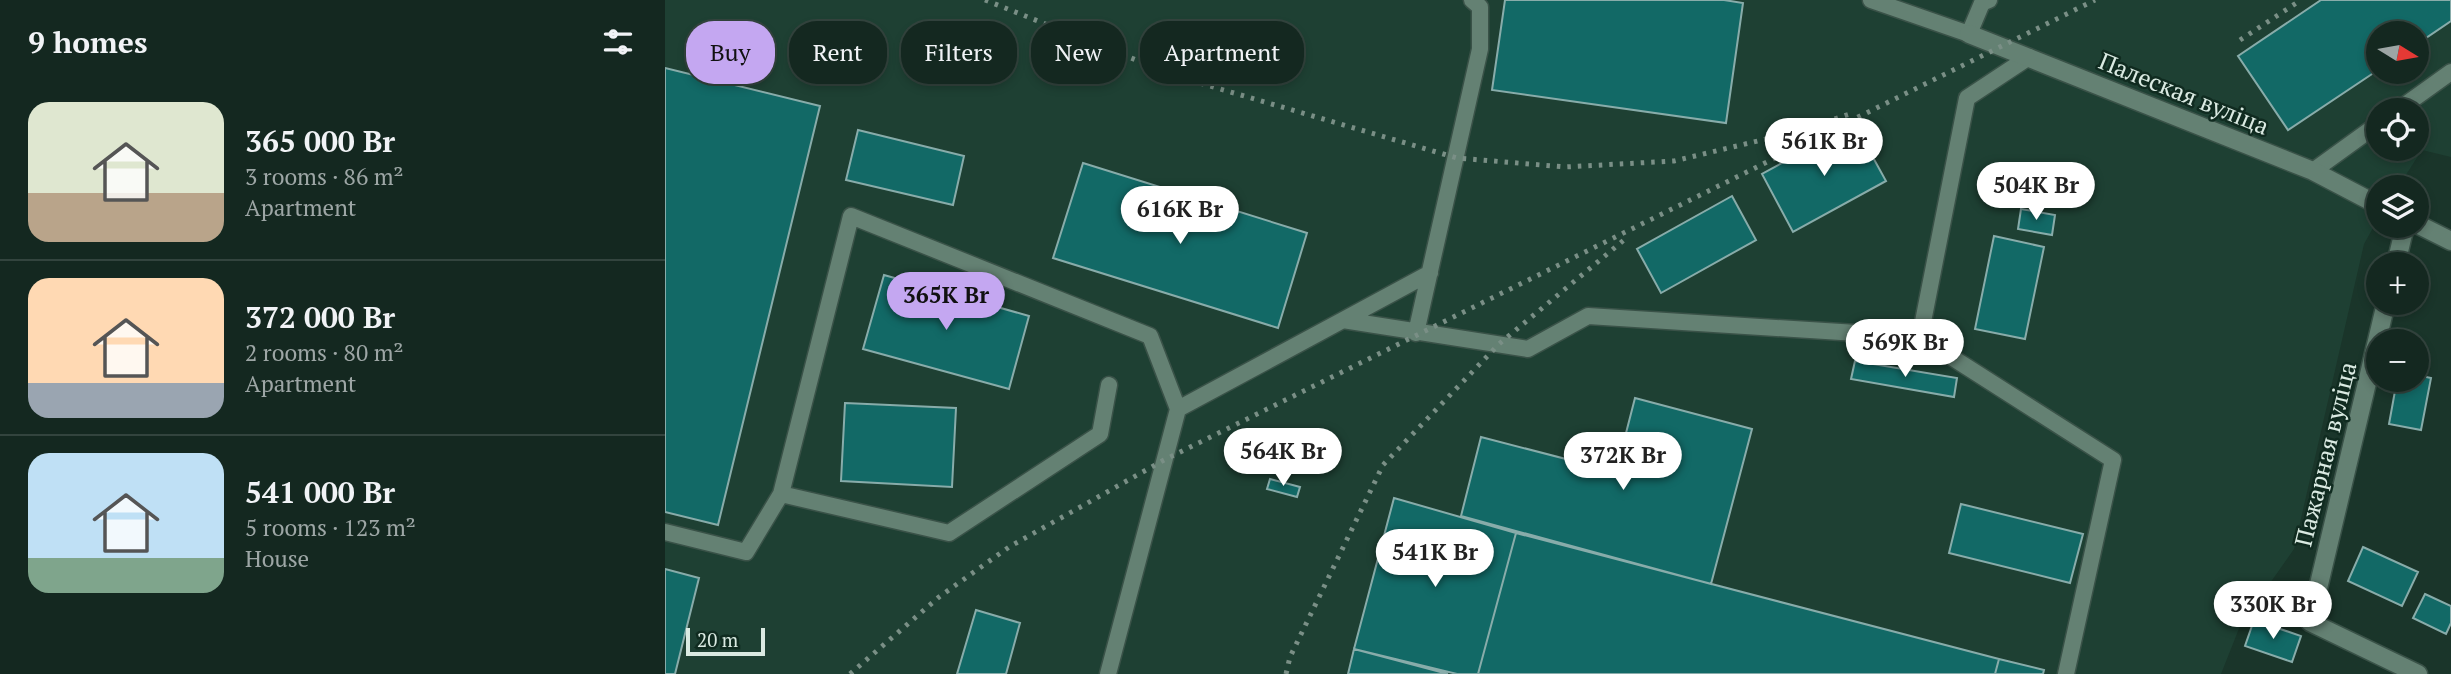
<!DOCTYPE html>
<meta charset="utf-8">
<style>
:root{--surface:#142820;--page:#21342d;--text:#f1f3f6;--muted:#9da6a5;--line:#33443e;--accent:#c4a7f1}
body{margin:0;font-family:"PT Serif",serif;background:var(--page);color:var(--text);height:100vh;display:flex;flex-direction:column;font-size:26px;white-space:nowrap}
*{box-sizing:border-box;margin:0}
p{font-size:23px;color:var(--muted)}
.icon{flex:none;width:38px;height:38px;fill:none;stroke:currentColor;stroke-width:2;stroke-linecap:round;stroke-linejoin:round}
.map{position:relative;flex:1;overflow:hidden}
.sheet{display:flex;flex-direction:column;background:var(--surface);width:665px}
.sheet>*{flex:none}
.banner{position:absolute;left:21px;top:21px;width:665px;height:63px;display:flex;gap:14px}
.needle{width:46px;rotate:101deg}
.controls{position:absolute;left:1701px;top:21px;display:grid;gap:14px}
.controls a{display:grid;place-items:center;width:63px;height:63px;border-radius:50%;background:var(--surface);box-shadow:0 4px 10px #0003,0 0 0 2px var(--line);font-size:35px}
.scale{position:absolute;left:21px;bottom:18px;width:79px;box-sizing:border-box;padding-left:7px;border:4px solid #daeae2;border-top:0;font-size:19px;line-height:24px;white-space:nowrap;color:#daeae2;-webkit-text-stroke:5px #102b20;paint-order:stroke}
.price{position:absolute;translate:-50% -60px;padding:0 16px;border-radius:24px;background:#fff;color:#222;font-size:23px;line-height:46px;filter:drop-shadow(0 2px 4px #0008)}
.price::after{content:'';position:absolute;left:50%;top:42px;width:21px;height:16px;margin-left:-10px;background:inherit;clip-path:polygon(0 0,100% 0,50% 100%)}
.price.on{background:var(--accent);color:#111}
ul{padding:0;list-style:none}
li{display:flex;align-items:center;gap:21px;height:175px;padding:0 28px}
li+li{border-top:2px solid var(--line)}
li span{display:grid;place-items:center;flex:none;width:196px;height:140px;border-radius:21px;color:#555}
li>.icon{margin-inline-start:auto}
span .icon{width:84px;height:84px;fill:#fffc;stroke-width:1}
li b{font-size:30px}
h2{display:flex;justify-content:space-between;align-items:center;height:84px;padding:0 28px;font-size:30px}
.tag{padding:0 24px;border-radius:28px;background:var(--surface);box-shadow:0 4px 10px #0003,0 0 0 2px var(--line);font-size:24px;line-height:63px}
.tag.on{background:var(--accent);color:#111}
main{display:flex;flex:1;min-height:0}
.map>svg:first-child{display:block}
.built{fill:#1e4033;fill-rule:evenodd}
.building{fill:#126966;stroke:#88acaa;stroke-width:2}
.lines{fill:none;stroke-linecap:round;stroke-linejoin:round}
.lane-casing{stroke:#3a5248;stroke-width:19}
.street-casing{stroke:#3a5248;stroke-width:21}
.lane{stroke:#648173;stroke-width:16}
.street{stroke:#648173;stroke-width:18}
.rail{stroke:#7a8f86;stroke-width:5;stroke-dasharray:3.5 7;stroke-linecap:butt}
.labels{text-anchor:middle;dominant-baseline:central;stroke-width:5;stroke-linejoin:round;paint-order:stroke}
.street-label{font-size:24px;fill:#daeae2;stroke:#102b20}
</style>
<main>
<section class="sheet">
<h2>9 homes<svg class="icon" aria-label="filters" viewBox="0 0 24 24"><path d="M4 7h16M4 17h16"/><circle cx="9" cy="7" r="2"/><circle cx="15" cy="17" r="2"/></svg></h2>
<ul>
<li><span style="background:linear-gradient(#dfe7d0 65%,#b9a48a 0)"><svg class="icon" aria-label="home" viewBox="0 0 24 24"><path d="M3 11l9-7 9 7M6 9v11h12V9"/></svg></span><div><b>365 000 Br</b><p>3 rooms · 86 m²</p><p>Apartment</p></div></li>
<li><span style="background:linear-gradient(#ffd9b3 75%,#9aa5b1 0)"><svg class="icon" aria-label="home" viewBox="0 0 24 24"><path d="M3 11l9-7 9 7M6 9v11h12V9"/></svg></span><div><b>372 000 Br</b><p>2 rooms · 80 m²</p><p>Apartment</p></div></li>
<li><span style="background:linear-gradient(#bfe0f5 75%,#7fa58c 0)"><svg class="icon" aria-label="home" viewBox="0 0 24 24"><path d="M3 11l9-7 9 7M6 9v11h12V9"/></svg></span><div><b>541 000 Br</b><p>5 rooms · 123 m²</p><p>House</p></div></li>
</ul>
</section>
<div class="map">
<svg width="1786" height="674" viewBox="0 0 1786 674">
<rect width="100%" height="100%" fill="#1a352a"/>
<!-- built -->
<path class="built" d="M0,0H1786V157L1757,150L1733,187H1713V219L1699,244L1629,549L1575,626L1556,674H0ZM1713,33H1752V72H1713ZM1713,110H1752V149H1713Z"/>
<!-- building -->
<path class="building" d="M840,0H1059L1078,3L1061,123L827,90Z
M1656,0H1786V21L1752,44V33H1713V70L1623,130L1573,56Z
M0,68L155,106L53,525L0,512Z
M1189,123L1221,181L1128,232L1097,174Z
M193,130L299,156L288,205L181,180Z
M418,163L642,233L613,328L388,258Z
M1067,196L1091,240L996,293L972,249Z
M1356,209L1390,215L1387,235L1353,229Z
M1329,236L1379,247L1360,339L1310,329Z
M219,275L364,316L344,389L198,349Z
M1190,361L1292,378L1289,397L1186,379Z
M1752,375L1766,378L1756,430L1724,424L1732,380H1752Z
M970,398L1087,429L1046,584L796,516L816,437L951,472Z
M180,403L291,408L287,487L176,481Z
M605,479L635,487L632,497L602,489Z
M729,498L851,533L813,674H792L689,649Z
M1296,504L1418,534L1405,583L1284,553Z
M851,533L1334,659L1330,674H813Z
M1698,547L1753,572L1737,606L1683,581Z
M0,569L34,578L10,674H0Z
M1760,594L1786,606V623L1781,634L1748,618Z
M311,610L355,623L341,674H292Z
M1589,620L1636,636L1627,662L1580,646Z
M689,649L783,674H683Z
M1334,659L1379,670L1378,674H1330Z"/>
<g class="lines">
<defs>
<path id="lane" d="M1206,0L1304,34L1317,3L1324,0
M1364,57L1302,98L1255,337L1448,460L1401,674
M1733,110L1786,72
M1648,171L1713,124
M678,320L765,273
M751,333L815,49V7L807,0
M116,494L284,533L435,434L444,385
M0,532L81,552L116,494L186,216L485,336L513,409
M443,674L513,409L678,320L863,349L923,316L1255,337"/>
<path id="street" d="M1304,34L1648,171L1713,205
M1752,224L1786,241
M1731,264L1740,226
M1721,303L1645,622L1753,674"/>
</defs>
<!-- lane casing -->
<use href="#lane" class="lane-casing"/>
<!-- street casing -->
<use href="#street" class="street-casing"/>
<!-- lane -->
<use href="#lane" class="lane"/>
<!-- street -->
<use href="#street" class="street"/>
<!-- rail -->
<path class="rail" d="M320,0L514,77L792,158L900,167L1009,161L1122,134L1188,113
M1575,40L1636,0
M185,674L274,597L344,547L499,460L1430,0
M621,674L625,657L718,465L834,344L959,240"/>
</g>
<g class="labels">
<!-- street labels -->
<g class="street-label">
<text transform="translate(1519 93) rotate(22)">Палеская вуліца</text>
<text transform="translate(1660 454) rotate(-76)">Пажарная вуліца</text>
</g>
</g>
</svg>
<div class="controls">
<a><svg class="needle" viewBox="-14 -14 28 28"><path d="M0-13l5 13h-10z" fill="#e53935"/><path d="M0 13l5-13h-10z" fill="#9da6a5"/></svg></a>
<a><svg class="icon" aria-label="locate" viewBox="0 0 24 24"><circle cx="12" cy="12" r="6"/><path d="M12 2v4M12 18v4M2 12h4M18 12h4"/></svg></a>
<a><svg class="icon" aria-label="layers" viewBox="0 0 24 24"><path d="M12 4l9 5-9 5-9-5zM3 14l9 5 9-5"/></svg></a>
<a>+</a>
<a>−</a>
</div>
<div class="scale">20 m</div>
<b class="price" style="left:1159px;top:178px">561K Br</b>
<b class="price" style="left:1371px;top:222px">504K Br</b>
<b class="price" style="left:515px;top:246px">616K Br</b>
<b class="price on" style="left:281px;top:332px">365K Br</b>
<b class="price" style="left:1240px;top:379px">569K Br</b>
<b class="price" style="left:618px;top:488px">564K Br</b>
<b class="price" style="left:958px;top:492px">372K Br</b>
<b class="price" style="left:770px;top:589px">541K Br</b>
<b class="price" style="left:1608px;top:641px">330K Br</b>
<div class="banner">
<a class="tag on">Buy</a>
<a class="tag">Rent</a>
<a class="tag">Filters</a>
<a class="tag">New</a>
<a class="tag">Apartment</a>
</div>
</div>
</main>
